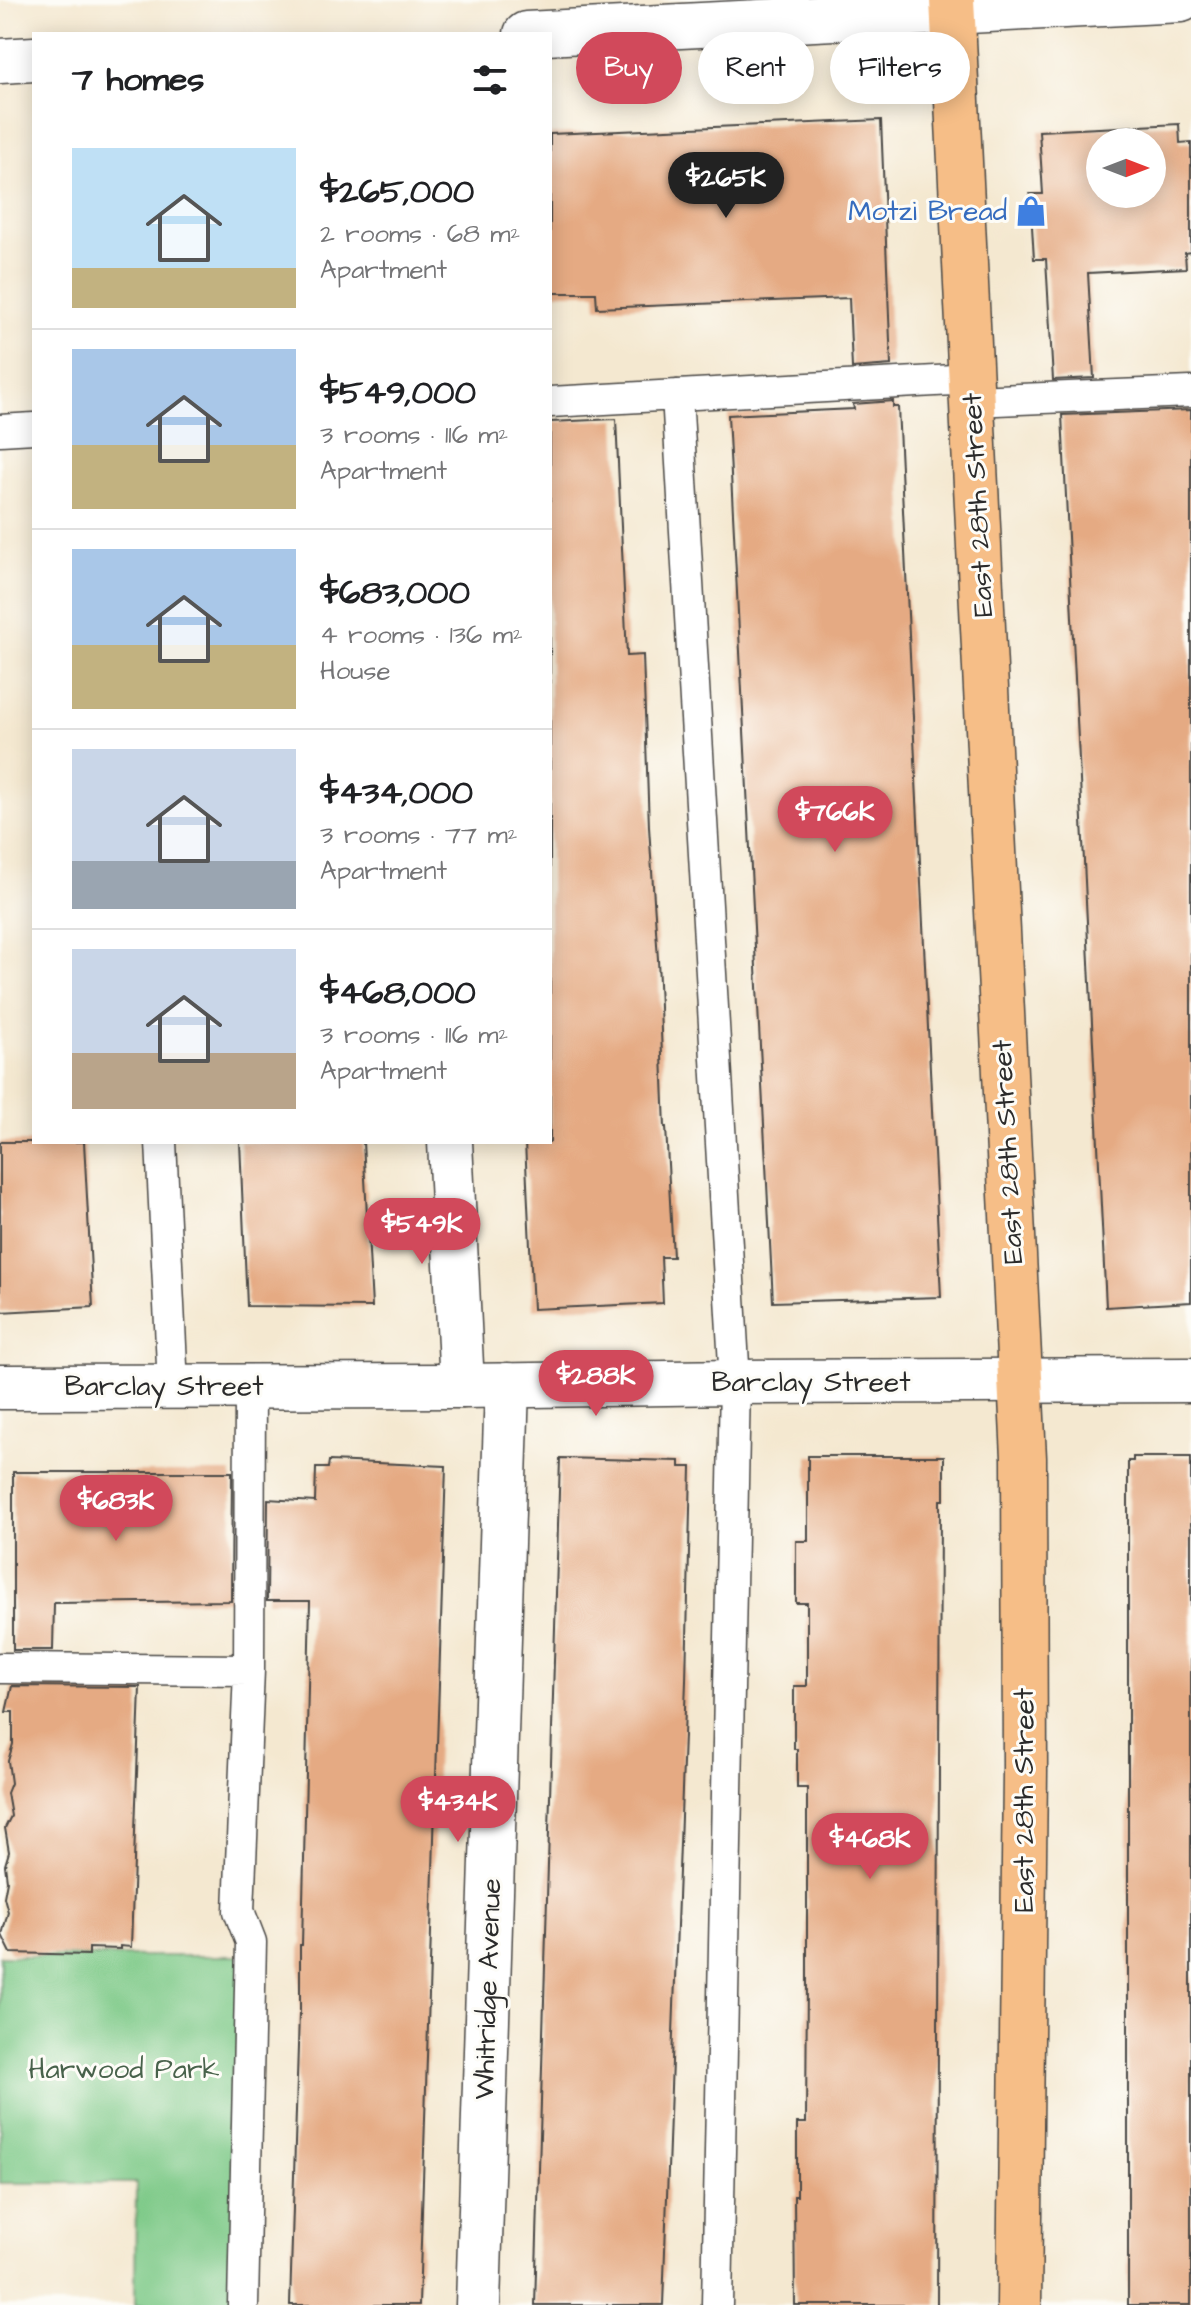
<!DOCTYPE html>
<meta charset="utf-8">
<style>
:root{--surface:#fff;--page:#f6f6f6;--text:#202124;--muted:#757577;--line:#e0e0e0;--accent:#d1495b}
body{margin:0;font-family:"Architects Daughter",sans-serif;background:var(--page);color:var(--text);height:100vh;display:flex;flex-direction:column;font-size:30px;white-space:nowrap}
*{box-sizing:border-box;margin:0}
p{font-size:26px;color:var(--muted)}
.icon{flex:none;width:44px;height:44px;fill:none;stroke:currentColor;stroke-width:2;stroke-linecap:round;stroke-linejoin:round}
.map{position:relative;flex:1;overflow:hidden}
.sheet{position:absolute;left:32px;top:32px;width:520px;height:1112px;display:flex;flex-direction:column;background:var(--surface);border-radius:0px;box-shadow:0 4px 20px #0003}
.sheet>*{flex:none}
.top-card{position:absolute;left:576px;top:32px;width:494px;height:72px;display:flex;gap:16px}
.needle{width:52px;rotate:90deg}
.tools{position:absolute;left:1086px;top:128px;display:grid;gap:16px}
.tools a{display:grid;place-items:center;width:80px;height:80px;border-radius:50%;background:var(--surface);box-shadow:0 4px 20px #0003;font-size:40px}
.price{position:absolute;translate:-50% -68px;padding:0 18px;border-radius:28px;background:var(--accent);color:#fff;font-size:26px;line-height:52px;filter:drop-shadow(0 2px 4px #0008)}
.price::after{content:'';position:absolute;left:50%;top:48px;width:24px;height:18px;margin-left:-12px;background:inherit;clip-path:polygon(0 0,100% 0,50% 100%)}
.price.current{background:#222;color:#fff}
ul{padding:0;list-style:none}
li{display:flex;align-items:center;gap:24px;height:200px;padding:0 40px}
li+li{border-top:2px solid var(--line)}
li span{display:grid;place-items:center;flex:none;width:224px;height:160px;border-radius:0px;color:#555}
li>.icon{margin-inline-start:auto}
span .icon{width:96px;height:96px;fill:#fffc;stroke-width:1}
li b{font-size:34px}
h2{display:flex;justify-content:space-between;align-items:center;height:96px;padding:0 40px;font-size:34px}
.chip{padding:0 28px;border-radius:36px;background:var(--surface);box-shadow:0 4px 20px #0003;font-size:28px;line-height:72px}
.chip.current{background:var(--accent);color:#fff}
.map>svg:first-child{display:block}
.green{fill:#7dc987;stroke:#547a59;stroke-width:2}
.building{fill:#e5aa83;fill-rule:evenodd}
.lines{fill:none;stroke-linecap:round;stroke-linejoin:round}
.service-casing{stroke:#494744;stroke-width:33}
.minor-casing{stroke:#494744;stroke-width:47}
.tertiary-casing{stroke:#494744;stroke-width:47}
.primary-casing{stroke:#494744;stroke-width:47}
.service{stroke:#fff;stroke-width:30}
.minor{stroke:#fff;stroke-width:44}
.tertiary{stroke:#fff;stroke-width:44}
.primary{stroke:#f6be87;stroke-width:44}
.labels{text-anchor:middle;dominant-baseline:central;stroke-width:6;stroke-linejoin:round;paint-order:stroke}
.shop-label{font-size:28px;fill:#366cbe;stroke:#fdfcf7;text-anchor:end}
.street-label{font-size:28px;fill:#2b2b2b;stroke:#fdfcf7}
.park-label{font-size:28px;fill:#48624b;stroke:#fdfcf7}
</style>
<div class="map">
<svg width="1191" height="2305" viewBox="0 0 1191 2305">
<rect width="100%" height="100%" fill="#fdfcf7"/>
<filter id="ink" filterUnits="userSpaceOnUse"><feTurbulence type="fractalNoise" baseFrequency=".0125" numOctaves="2"/><feDisplacementMap in="SourceGraphic" scale="16" xChannelSelector="R" yChannelSelector="G"/><feConvolveMatrix kernelMatrix="1 2 1 2 8 2 1 2 1" color-interpolation-filters="sRGB"/></filter>
<filter id="wash" filterUnits="userSpaceOnUse"><feTurbulence type="fractalNoise" baseFrequency=".006" numOctaves="4" result="noise"/><feDisplacementMap in="SourceGraphic" scale="32" xChannelSelector="R" yChannelSelector="G"/><feGaussianBlur stdDeviation="1.8" result="paint"/><feColorMatrix in="noise" values="0 0 0 0 0 0 0 0 0 0 0 0 0 0 0 0 0 1.4 0 .05"/><feComposite in="paint" operator="in"/></filter>
<g filter="url(#wash)">
<rect width="100%" height="100%" fill="#f4e8d0"/>
<!-- green -->
<path class="green" d="M0,1956H250L243,2305H135L136,2183H0Z"/>
<g id="blocks">
<!-- building -->
<path class="building" d="M881,120L891,365L852,368L849,298L597,308L596,293H550V134Z
M1179,124L1180,143L1191,142V252L1185,253L1186,268L1088,273L1094,378L1053,380L1046,259H1034L1030,194H1043L1039,131ZM1100,142H1152V194H1100Z
M893,401V407H898L941,1297L773,1302L728,415L854,409L853,404Z
M1191,410V1302L1106,1307L1062,415Z
M616,419L627,656L643,655L649,827L658,959L665,1127H666L673,1257H661L663,1303L533,1309L525,1142H550V422Z
M0,1142H84L93,1307L0,1312Z
M240,1142H363L372,1307L247,1306Z
M808,1456H944V1500H940L937,2305H795L794,2196H797V2123H806L807,1978V1788H797V1749H794V1686H807V1603H796V1541H808Z
M1133,1457H1191V2305H1128V1461H1133Z
M560,1458L680,1461V1467H691L686,1681L663,2305H535Z
M329,1461L446,1466L419,2305H290L299,2014H300V1945H302L310,1601H267L268,1499L315,1502L316,1468H328Z
M13,1472H232L231,1601L54,1603L53,1650H13Z
M12,1686L140,1687L131,1947L120,1946V1949L89,1948V1955L11,1953L2,1935L8,1912L4,1897L7,1881L5,1865L9,1852L5,1828L11,1816L7,1793L11,1783L8,1761L13,1744V1712H6Z"/>
</g>
</g>
<g filter="url(#ink)">
<use href="#blocks" fill-opacity="0" stroke="#494744" stroke-width="2"/>
<g class="lines">
<defs>
<path id="service" d="M677,395L735,1382L717,2305
M973,401L1191,392
M550,402L972,379
M0,430L34,428
M161,1142L173,1386
M0,1668L249,1670
M243,2305L251,1942L239,1911L249,1670L250,1386"/>
<path id="minor" d="M526,34L1181,0
M0,61L34,59
M450,1142L462,1386
M478,2305L507,1385"/>
<path id="tertiary" d="M0,1387L462,1386L735,1382L1191,1380"/>
<path id="primary" d="M952,0L1024,1458L1025,1772L1019,2305"/>
</defs>
<!-- service casing -->
<use href="#service" class="service-casing"/>
<!-- minor casing -->
<use href="#minor" class="minor-casing"/>
<!-- tertiary casing -->
<use href="#tertiary" class="tertiary-casing"/>
<!-- primary casing -->
<use href="#primary" class="primary-casing"/>
<!-- service -->
<use href="#service" class="service"/>
<!-- minor -->
<use href="#minor" class="minor"/>
<!-- tertiary -->
<use href="#tertiary" class="tertiary"/>
<!-- primary -->
<use href="#primary" class="primary"/>
</g>
</g>
<!-- icons -->
<defs>
<symbol id="shop-bare" viewBox="-9 -9 18 18"><path d="M-5-2.5h2.3a2.7 3.5 0 0 1 5.4 0H5L5.5 6h-11ZM-1.5-2.5h3a1.5 2.3 0 0 0-3 0Z" fill="#3f7fe0" stroke="#fdfcf7" stroke-width="2.5" paint-order="stroke"/></symbol>
</defs>
<g fill-rule="evenodd">
<use href="#shop-bare" x="1009" y="189" width="44" height="44"/>
</g>
<g class="labels">
<!-- shop labels -->
<g class="shop-label">
<text x="1007" y="211">Motzi Bread</text>
</g>
<!-- street labels -->
<g class="street-label">
<text transform="translate(978 505) rotate(-93)">East 28th Street</text>
<text transform="translate(1008 1152) rotate(-93)">East 28th Street</text>
<text x="811" y="1382">Barclay Street</text>
<text x="164" y="1386">Barclay Street</text>
<text transform="translate(1024 1800) rotate(-90)">East 28th Street</text>
<text transform="translate(488 1989) rotate(-88)">Whitridge Avenue</text>
</g>
<!-- park labels -->
<g class="park-label">
<text x="124" y="2069">Harwood Park</text>
</g>
</g>
</svg>
<div class="tools">
<a><svg class="needle" viewBox="-14 -14 28 28"><path d="M0-13l5 13h-10z" fill="#e53935"/><path d="M0 13l5-13h-10z" fill="#757577"/></svg></a>
</div>
<b class="price current" style="left:726px;top:220px">$265K</b>
<b class="price" style="left:835px;top:854px">$766K</b>
<b class="price" style="left:422px;top:1266px">$549K</b>
<b class="price" style="left:596px;top:1418px">$288K</b>
<b class="price" style="left:116px;top:1543px">$683K</b>
<b class="price" style="left:458px;top:1844px">$434K</b>
<b class="price" style="left:870px;top:1881px">$468K</b>
<div class="top-card">
<a class="chip current">Buy</a>
<a class="chip">Rent</a>
<a class="chip">Filters</a>
</div>
<section class="sheet">
<h2>7 homes<svg class="icon" aria-label="filters" viewBox="0 0 24 24"><path d="M4 7h16M4 17h16"/><circle cx="9" cy="7" r="2"/><circle cx="15" cy="17" r="2"/></svg></h2>
<ul>
<li><span style="background:linear-gradient(#bfe0f5 75%,#c2b280 0)"><svg class="icon" aria-label="home" viewBox="0 0 24 24"><path d="M3 11l9-7 9 7M6 9v11h12V9"/></svg></span><div><b>$265,000</b><p>2 rooms · 68 m²</p><p>Apartment</p></div></li>
<li><span style="background:linear-gradient(#a9c7e8 60%,#c2b280 0)"><svg class="icon" aria-label="home" viewBox="0 0 24 24"><path d="M3 11l9-7 9 7M6 9v11h12V9"/></svg></span><div><b>$549,000</b><p>3 rooms · 116 m²</p><p>Apartment</p></div></li>
<li><span style="background:linear-gradient(#a9c7e8 60%,#c2b280 0)"><svg class="icon" aria-label="home" viewBox="0 0 24 24"><path d="M3 11l9-7 9 7M6 9v11h12V9"/></svg></span><div><b>$683,000</b><p>4 rooms · 136 m²</p><p>House</p></div></li>
<li><span style="background:linear-gradient(#c9d6e8 70%,#9aa5b1 0)"><svg class="icon" aria-label="home" viewBox="0 0 24 24"><path d="M3 11l9-7 9 7M6 9v11h12V9"/></svg></span><div><b>$434,000</b><p>3 rooms · 77 m²</p><p>Apartment</p></div></li>
<li><span style="background:linear-gradient(#c9d6e8 65%,#b9a48a 0)"><svg class="icon" aria-label="home" viewBox="0 0 24 24"><path d="M3 11l9-7 9 7M6 9v11h12V9"/></svg></span><div><b>$468,000</b><p>3 rooms · 116 m²</p><p>Apartment</p></div></li>
</ul>
</section>
</div>
